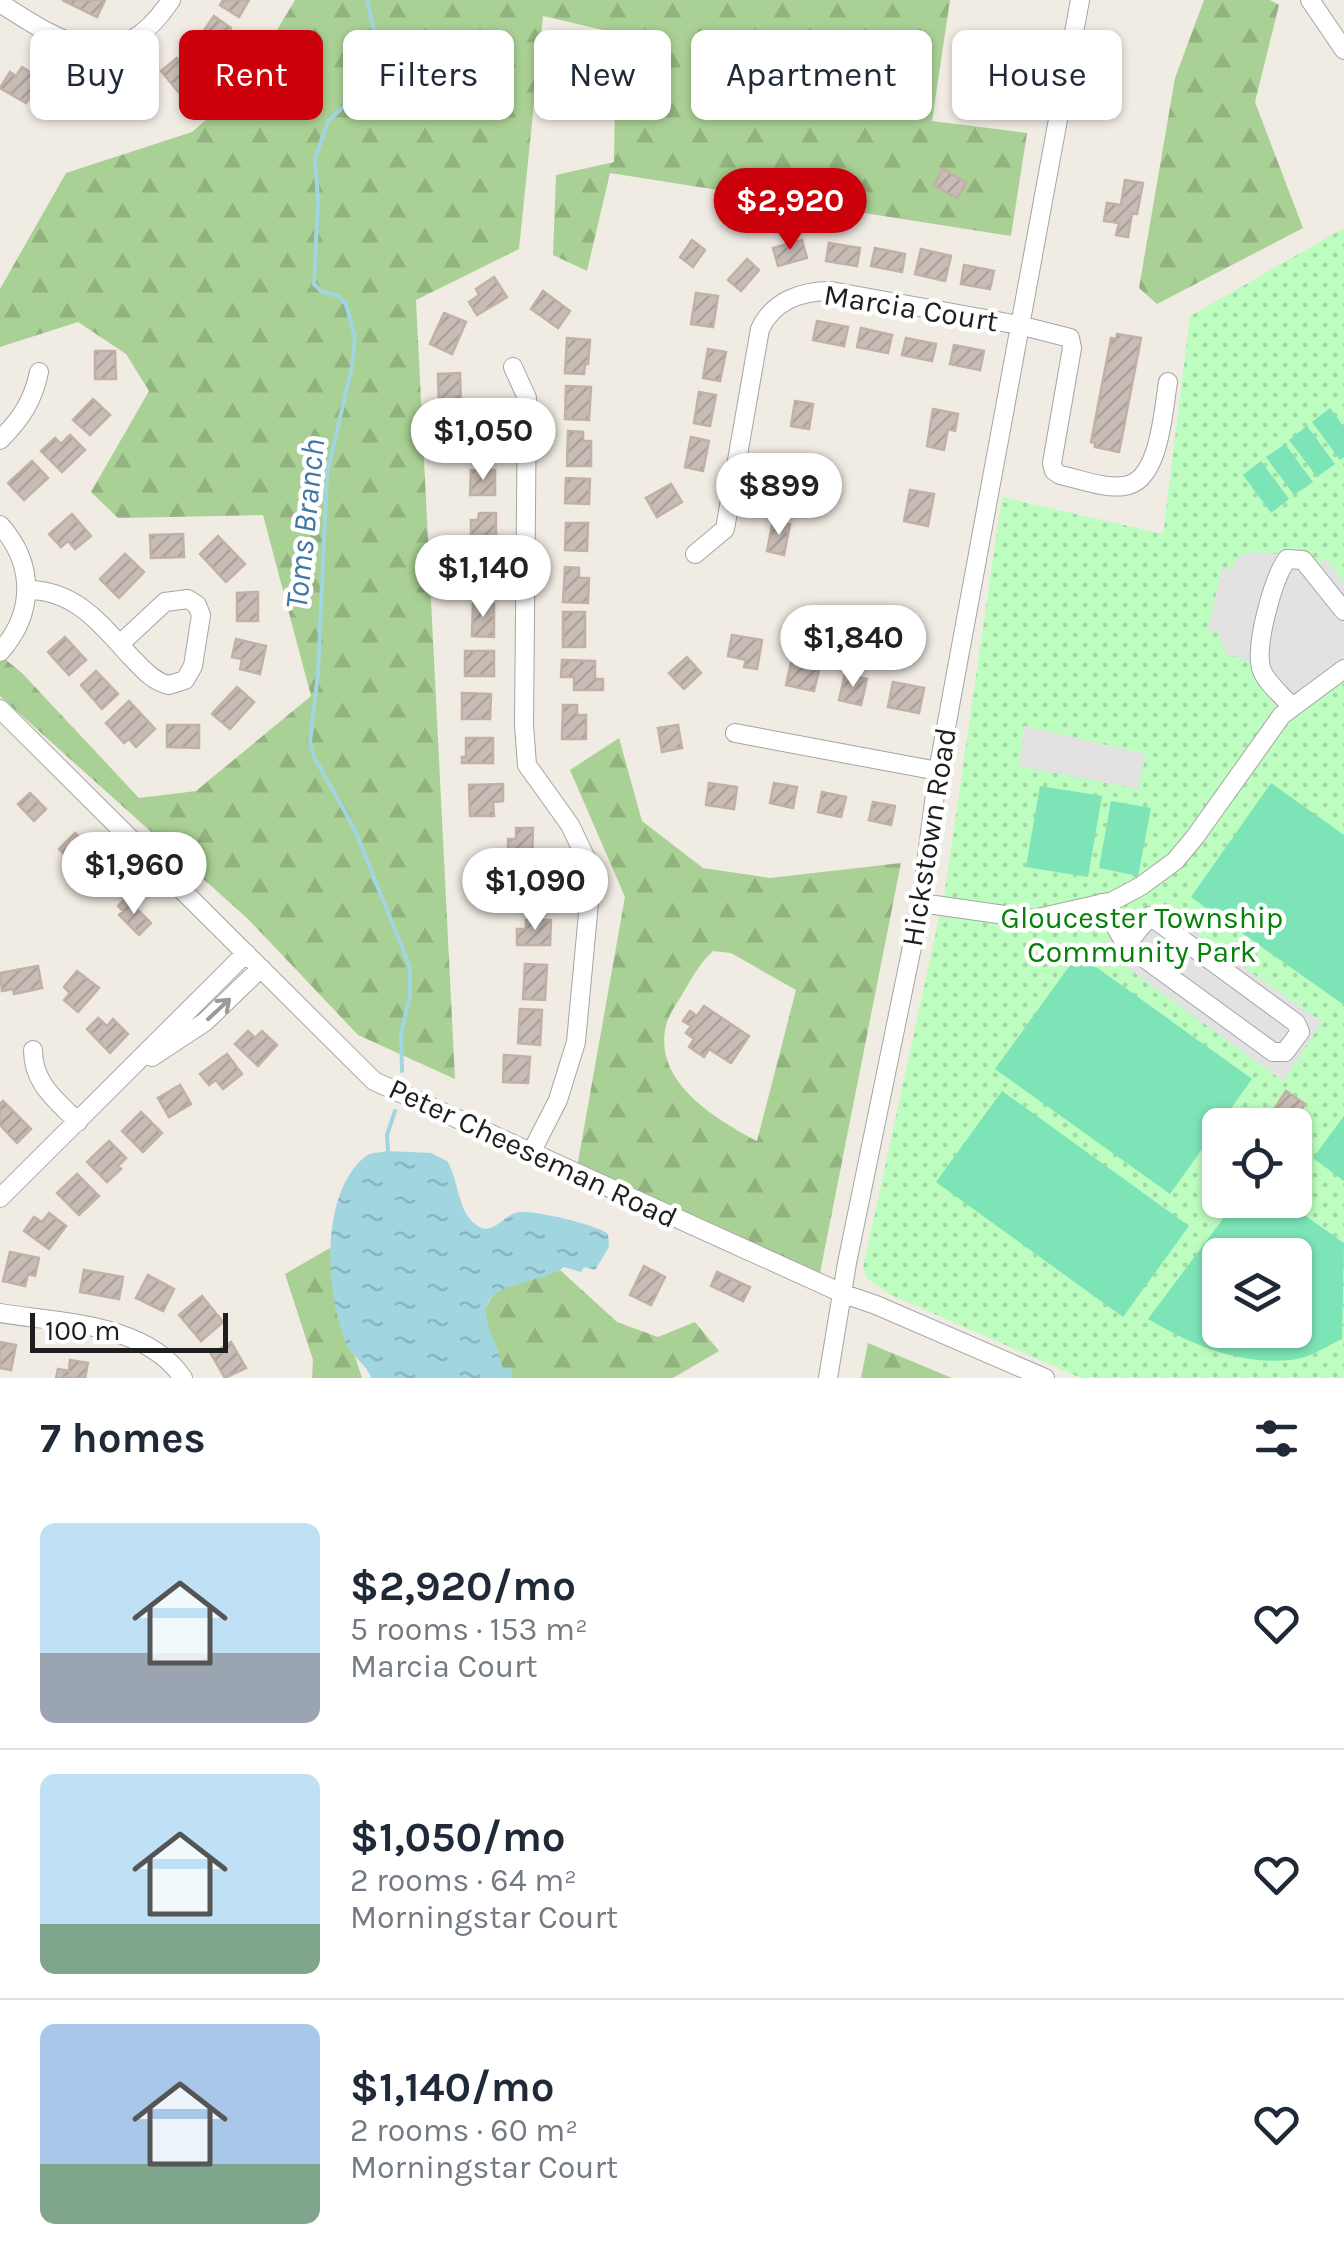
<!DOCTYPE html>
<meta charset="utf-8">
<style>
:root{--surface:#fff;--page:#f6f6f7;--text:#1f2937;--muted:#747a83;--line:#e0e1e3;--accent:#cc000b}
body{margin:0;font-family:Karla,sans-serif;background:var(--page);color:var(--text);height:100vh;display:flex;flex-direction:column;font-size:38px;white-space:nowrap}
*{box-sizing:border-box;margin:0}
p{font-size:32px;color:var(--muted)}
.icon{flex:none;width:55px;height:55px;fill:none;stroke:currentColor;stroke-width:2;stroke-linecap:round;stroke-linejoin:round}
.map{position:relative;height:1378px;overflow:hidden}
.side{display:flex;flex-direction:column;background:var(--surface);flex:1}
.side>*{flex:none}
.top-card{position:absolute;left:30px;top:30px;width:1285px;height:90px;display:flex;gap:20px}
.controls{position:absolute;left:1202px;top:1108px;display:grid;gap:20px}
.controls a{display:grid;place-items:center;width:110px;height:110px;border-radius:15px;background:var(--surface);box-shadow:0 2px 8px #0004;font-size:50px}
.scale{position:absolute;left:30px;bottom:25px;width:198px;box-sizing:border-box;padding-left:10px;border:5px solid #1e1e1e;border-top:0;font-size:28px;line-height:35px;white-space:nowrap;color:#1e1e1e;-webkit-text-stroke:8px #fff;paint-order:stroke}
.price{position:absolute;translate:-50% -85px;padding:0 22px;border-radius:35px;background:#fff;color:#222;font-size:32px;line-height:65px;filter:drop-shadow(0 2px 5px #0008)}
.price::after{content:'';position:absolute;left:50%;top:60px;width:30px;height:22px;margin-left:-15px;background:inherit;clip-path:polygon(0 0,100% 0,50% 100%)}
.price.active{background:var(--accent);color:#fff}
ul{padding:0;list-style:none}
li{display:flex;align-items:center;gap:30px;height:250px;padding:0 40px}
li+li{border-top:2px solid var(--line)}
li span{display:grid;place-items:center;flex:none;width:280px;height:200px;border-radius:15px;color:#555}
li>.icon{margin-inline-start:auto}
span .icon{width:120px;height:120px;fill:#fffc;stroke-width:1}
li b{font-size:42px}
h2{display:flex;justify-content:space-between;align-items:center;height:120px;padding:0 40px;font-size:42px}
.pill{padding:0 35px;border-radius:15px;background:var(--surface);box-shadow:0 2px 8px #0004;font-size:35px;line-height:90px}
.pill.active{background:var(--accent);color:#fff}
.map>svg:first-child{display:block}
.forest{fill:url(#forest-firs);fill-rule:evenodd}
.park{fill:url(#park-dots);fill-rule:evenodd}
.pitch{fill:#7ce4b6;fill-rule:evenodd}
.parking{fill:#e2e2e2}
.water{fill:url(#water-ripples)}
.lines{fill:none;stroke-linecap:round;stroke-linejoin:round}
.stream{stroke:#a1d5e0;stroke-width:4}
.building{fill:url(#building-hatch);stroke:#c2b0a5;stroke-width:2.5}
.minor-casing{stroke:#a5a5a5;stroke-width:20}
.minor{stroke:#fff;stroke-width:18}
.oneway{stroke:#9a9a9a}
.labels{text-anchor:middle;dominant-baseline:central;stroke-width:9;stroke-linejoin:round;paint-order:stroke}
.street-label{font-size:30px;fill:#1e1e1e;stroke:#fff}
.park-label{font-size:30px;fill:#058308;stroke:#fff}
.water-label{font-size:32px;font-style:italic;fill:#4077a3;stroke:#fff}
</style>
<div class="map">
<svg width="1344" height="1378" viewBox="0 0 1344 1378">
<defs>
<pattern id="forest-firs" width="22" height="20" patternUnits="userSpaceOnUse" patternTransform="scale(2.5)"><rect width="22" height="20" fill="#aad195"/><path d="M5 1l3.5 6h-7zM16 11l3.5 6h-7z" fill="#92b380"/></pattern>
<pattern id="park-dots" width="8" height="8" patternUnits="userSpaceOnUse" patternTransform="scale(2.5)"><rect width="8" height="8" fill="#bdfdbf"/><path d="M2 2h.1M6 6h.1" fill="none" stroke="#a2d8a4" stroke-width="1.8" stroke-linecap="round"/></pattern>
<pattern id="water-ripples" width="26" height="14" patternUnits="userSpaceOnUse" patternTransform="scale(2.5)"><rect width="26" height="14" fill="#a1d5e0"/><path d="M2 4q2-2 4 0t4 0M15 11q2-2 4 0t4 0" fill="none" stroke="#8ab6c0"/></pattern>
<pattern id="building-hatch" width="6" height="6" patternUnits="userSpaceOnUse" patternTransform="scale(2.5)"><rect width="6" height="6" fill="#c8bdb6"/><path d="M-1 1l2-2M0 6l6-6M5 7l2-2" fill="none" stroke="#aba29c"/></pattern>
</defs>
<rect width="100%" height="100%" fill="#f0ebe3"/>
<!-- forest -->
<path class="forest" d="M295,0H950L932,121L1027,133L1011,236L610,173L587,271L553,255L556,175L614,162L616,33L543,16L519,249L416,300L455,1079L358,1035L248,919L0,696V655L22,673L139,798L196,791L311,696L263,515L118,518L91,492L149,391L126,354L78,322L0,347V289L66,173L192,132L243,87Z
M1204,0H1270L1279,5L1255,102L1303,228L1157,304L1139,288L1175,78Z
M619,738L642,821L703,868L770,878L901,863L818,1283L576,1173L625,897L570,770ZM713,951L731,953L796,990L757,1141C714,1118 650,1080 667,1022C670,1013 677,1003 682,995C691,979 699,964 713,951Z
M342,1241L340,1311L362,1378H312L313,1360L285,1274Z
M560,1270L617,1322L658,1337L695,1322L719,1351L673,1378H492L480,1318L495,1291Z
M868,1343L952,1378H861Z"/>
<!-- park -->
<path class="park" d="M1344,228V1378H1081L889,1294L867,1278L863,1268L945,890L1002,497L1163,534L1190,316ZM1220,1125H1295V1200H1220ZM1220,1255H1295V1330H1220Z"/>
<!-- pitch -->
<path class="pitch" d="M1330,408L1344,427V457L1340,460L1312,422Z
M1307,426L1335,464L1317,477L1289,440Z
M1285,444L1313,482L1294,495L1266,457Z
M1261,461L1289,499L1271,513L1243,475Z
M1271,783L1344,835V1005L1191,897Z
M1040,786L1102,796L1088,877L1026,867Z
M1111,801L1151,808L1138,876L1099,868Z
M1078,954L1252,1079L1170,1194L995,1069Z
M1002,1091L1189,1226L1123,1317L936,1182Z
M1344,1116V1181L1313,1158Z
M1237,1200H1283L1344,1243L1342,1339C1327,1346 1308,1359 1291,1360C1239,1365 1192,1345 1148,1319ZM1220,1255H1295V1330H1220Z"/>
<!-- parking -->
<path class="parking" d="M1292,549L1308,553L1319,563L1326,559L1344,582V661L1274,706L1253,663L1225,653L1219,633L1208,631L1222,567L1231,570L1239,556L1251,552L1280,554Z
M1024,726L1146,754L1138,789L1019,766Z
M1154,904L1322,1022L1283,1081L1100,948L1125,921Z"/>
<!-- water -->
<path class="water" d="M387,1151L431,1153L447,1161C458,1178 457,1203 470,1219C491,1243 501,1215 518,1212C533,1210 598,1225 608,1234L609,1247L595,1270L584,1267L581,1272L564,1267C543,1284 484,1281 486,1313C487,1332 500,1348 502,1367L512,1369V1378H371C367,1366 360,1363 353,1354C347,1347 342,1335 340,1325C325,1278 323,1189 366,1156C373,1151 379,1154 387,1151Z"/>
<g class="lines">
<!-- stream -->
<path class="stream" d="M367,0L374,30L365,87L328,121L315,159L318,200L314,284L322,292L338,296L346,304L355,337L352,366L327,474L318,673L310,742L314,757L354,828L410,967V996L401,1033L402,1071
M388,1152L387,1135L395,1111"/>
</g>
<!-- building -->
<path class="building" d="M62,0H105L97,17Z
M223,0H249L239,17L220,5Z
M214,16L231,28L227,34L233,39L227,46L221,42L214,51L198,39Z
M177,58L184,66L191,60L204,75L180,94L161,71Z
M22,67L41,79L26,103L0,88L10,72L16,76Z
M943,169L966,183L957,198L934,185Z
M1125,180L1143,183L1137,214L1132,213L1128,237L1116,235L1119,223L1104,221L1107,203L1121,205Z
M692,240L705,250L693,267L680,257Z
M802,240L807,258L778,266L773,248Z
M829,243L860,248L857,266L826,261Z
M875,248L905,254L902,272L871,266Z
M921,249L951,256L945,281L915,274Z
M747,259L759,270L741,291L728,280Z
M964,265L994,271L990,289L961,284Z
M494,277L507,297L477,315L469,302L479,295L476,289Z
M543,291L570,311L558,328L531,309Z
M696,293L718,296L713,327L691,324Z
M444,313L466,322L452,354L430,344Z
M817,321L848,327L844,346L813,340Z
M861,328L892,335L888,353L857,347Z
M1117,334L1141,338L1119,452L1095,447V443L1091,442L1111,338L1116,339Z
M567,338L590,340L588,364H585L584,374L565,373Z
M906,338L936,344L932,361L902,355Z
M954,345L984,351L980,370L950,364Z
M708,349L726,352L720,381L703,378Z
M95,351H115L116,379H95Z
M460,373L461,407L439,408L438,374Z
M566,386L591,387L589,420L565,419Z
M699,392L716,395L710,426L694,423Z
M93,399L110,415L90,435L73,420Z
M795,401L813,404L809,429L791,426Z
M933,409L958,414L955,431L948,429L944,450L927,446Z
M472,420H494V455H476V444H463V430H472Z
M568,431L583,432V441H591V466H567Z
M70,435L85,450L62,472L41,451L55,438L61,444Z
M691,437L709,441L703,471L685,467Z
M32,461L48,478L24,500L8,483Z
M471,470H495V495H470Z
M782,471L799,474L794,498L778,495Z
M566,478L590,479L589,504L565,503Z
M671,484L682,502L657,517L646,498Z
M910,490L934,494L928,526L904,521Z
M479,513H496V540H471V520H478Z
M72,514L91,536L75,549L68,541L61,547L49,534Z
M773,521L790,524L784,555L767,551Z
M566,523H588L587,551L565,550Z
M183,534L184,557L151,558L150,535Z
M218,536L245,564L226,582L200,554Z
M125,554L144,572L119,598L100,579Z
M479,557L495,558L494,591L471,590V567H479Z
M565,567L579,568V578H589L588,603L563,602Z
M258,592V621H237V593Z
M473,603L494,604V637L472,636Z
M563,612H585V647H563Z
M732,635L762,640L757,669L744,667L746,660L728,656Z
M65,637L86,660L69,675L48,652Z
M236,639L266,646L260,674L240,669L242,659L232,657Z
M465,651H494V676H465Z
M687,657L701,673L684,689L669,673Z
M562,660L595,661V679H603V690H574V677H561Z
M791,663L819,670L814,691L786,685Z
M96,671L118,694L102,709L81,685Z
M845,674L867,679L861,705L839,700Z
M893,682L924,688L919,713L888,707Z
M237,687L254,702L230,729L212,714Z
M462,693L491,694L490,719H462Z
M129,701L155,729L136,747L129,739L124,743L106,723Z
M563,705H577V715H586V739H562Z
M167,725H199V748L167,747Z
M678,725L682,748L662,752L658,728Z
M466,738H493V763H462V757H466Z
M709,783L737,787L734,809L706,805Z
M774,783L797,787L793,808L770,803Z
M503,784V801L493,802L494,816H470L469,785Z
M822,792L846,797L841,817L818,812Z
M30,793L46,809L34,821L18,804Z
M873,802L895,806L891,825L869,820Z
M516,828H533L532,863H508V839H516Z
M75,833L88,846L72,862L59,849Z
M532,876L556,877L554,908L540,907V897H531Z
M126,898L151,923L139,935L119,915L123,911L118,906Z
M526,920H551L550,945H517V929H526Z
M525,964L547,965L545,1000L523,999Z
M38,966L42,988L14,994L13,989L2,991L0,973Z
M77,971L99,988L78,1012L64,1000L70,993L64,987Z
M704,1006L749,1036L731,1063L709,1049L704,1057L689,1047L694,1039L686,1033L691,1026L683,1021L690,1011L697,1016Z
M520,1009L542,1010L540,1045L518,1043Z
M98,1018L107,1026L113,1019L128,1034L110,1053L87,1029Z
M248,1031L255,1038L262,1031L277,1045L258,1066L235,1044Z
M227,1054L242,1074L223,1089L216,1080L209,1085L200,1074Z
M504,1055L530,1057L528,1083L503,1082Z
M180,1085L191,1104L169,1117L158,1098Z
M1286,1091L1305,1104L1291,1125H1264Z
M3,1101L31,1129L17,1143L0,1125V1104Z
M141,1112L162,1133L143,1152L122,1131Z
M109,1141L126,1158L118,1166L121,1169L107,1182L87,1162Z
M77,1174L99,1196L79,1215L57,1193Z
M49,1213L66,1226L49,1249L24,1231L34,1217L42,1222Z
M10,1252L39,1258L35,1276L28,1274L25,1286L3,1281Z
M644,1266L665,1277L651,1305L630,1295Z
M84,1270L123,1277L119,1299L80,1292Z
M717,1272L750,1287L743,1301L711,1286Z
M148,1275L174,1289L163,1311L136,1298Z
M202,1296L223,1322L201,1341L179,1315Z
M0,1342L16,1345L11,1370L0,1368Z
M231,1342L246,1368L225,1378L211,1354Z
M70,1360L88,1363L85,1378H56L58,1369L69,1371Z"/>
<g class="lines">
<defs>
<path id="minor" d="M1310,0L1344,50
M0,3C65,45 118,80 171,0
M513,367L527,398L524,725L527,765L570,825L592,871L576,1042L558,1100L532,1151
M0,440C21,419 33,401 39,372
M0,525C35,564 35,613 0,652
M695,554L725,529L760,329C773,301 801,291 831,291L1019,325L1070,338L1072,348L1052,463L1054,471L1060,475C1080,479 1105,489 1124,486C1160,482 1163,411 1168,382
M28,590C75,590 101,624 131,657C143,669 152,681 169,685L185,680L193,666L201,615L197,605L188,599L165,602L120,644
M1291,706C1282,695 1265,682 1261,668C1255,644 1273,579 1287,559L1303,560L1344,611
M0,709L374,1081L844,1294L876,1305L1045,1378
M735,733L938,771
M921,903L1033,919L1113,901L1141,886L1175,861L1195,837L1282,715L1344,669
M1102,903L1126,945L1273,1052H1285L1300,1032L1296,1023L1150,916L1126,945
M33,1050C33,1083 55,1099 78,1122
M152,1057L205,1022L261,968
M0,1198L246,953
M0,1313C61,1323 146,1323 183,1378
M828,1378L847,1263L921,903L938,771L1080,0"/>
</defs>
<!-- minor casing -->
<use href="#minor" class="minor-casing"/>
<!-- minor -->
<use href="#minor" class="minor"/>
</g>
<!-- one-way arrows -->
<defs><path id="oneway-shaft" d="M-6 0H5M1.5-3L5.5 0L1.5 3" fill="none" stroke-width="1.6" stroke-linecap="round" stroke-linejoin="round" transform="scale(2.5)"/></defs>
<use class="oneway" href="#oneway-shaft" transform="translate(219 1009) rotate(-43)"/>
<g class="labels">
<!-- street labels -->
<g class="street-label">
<text transform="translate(911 308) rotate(9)">Marcia Court</text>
<text transform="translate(929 837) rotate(-81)">Hickstown Road</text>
<text transform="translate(533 1153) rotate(25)">Peter Cheeseman Road</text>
</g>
<!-- park labels -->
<g class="park-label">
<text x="1142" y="918">Gloucester Township<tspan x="1142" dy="34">Community Park</tspan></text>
</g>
<!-- water labels -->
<g class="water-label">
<text transform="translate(305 524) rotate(-84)">Toms Branch</text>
</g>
</g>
</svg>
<div class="controls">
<a><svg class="icon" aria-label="locate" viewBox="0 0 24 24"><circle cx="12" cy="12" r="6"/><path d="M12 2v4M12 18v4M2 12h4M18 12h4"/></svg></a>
<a><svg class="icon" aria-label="layers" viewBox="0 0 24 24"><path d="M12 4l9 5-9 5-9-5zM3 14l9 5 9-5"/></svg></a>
</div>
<div class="scale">100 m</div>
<b class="price active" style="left:790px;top:253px">$2,920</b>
<b class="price" style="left:483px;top:483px">$1,050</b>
<b class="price" style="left:779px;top:538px">$899</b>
<b class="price" style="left:483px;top:620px">$1,140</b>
<b class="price" style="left:853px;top:690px">$1,840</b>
<b class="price" style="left:134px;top:917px">$1,960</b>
<b class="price" style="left:535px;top:933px">$1,090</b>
<div class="top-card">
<a class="pill">Buy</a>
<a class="pill active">Rent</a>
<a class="pill">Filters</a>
<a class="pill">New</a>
<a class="pill">Apartment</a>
<a class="pill">House</a>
</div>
</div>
<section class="side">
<h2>7 homes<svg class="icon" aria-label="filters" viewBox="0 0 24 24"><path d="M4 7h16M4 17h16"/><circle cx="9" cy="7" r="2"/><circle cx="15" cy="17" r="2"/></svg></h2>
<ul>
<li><span style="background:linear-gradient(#bfe0f5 65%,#9aa5b1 0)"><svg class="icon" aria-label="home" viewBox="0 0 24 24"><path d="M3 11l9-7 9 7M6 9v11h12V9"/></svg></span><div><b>$2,920/mo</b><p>5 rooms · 153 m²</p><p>Marcia Court</p></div><svg class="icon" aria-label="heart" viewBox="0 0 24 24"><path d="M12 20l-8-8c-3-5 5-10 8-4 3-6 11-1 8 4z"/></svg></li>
<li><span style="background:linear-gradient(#bfe0f5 75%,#7fa58c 0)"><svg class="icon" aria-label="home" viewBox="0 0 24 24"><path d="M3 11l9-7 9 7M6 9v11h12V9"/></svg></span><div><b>$1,050/mo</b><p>2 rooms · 64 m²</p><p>Morningstar Court</p></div><svg class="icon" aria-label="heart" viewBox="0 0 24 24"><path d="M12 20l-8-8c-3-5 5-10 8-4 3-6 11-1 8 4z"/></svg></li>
<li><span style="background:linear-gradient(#a9c7e8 70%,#7fa58c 0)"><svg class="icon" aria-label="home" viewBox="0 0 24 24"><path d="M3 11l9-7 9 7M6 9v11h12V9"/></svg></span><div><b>$1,140/mo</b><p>2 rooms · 60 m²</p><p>Morningstar Court</p></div><svg class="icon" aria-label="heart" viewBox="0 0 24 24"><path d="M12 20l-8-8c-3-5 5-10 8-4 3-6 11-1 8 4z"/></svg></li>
</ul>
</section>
